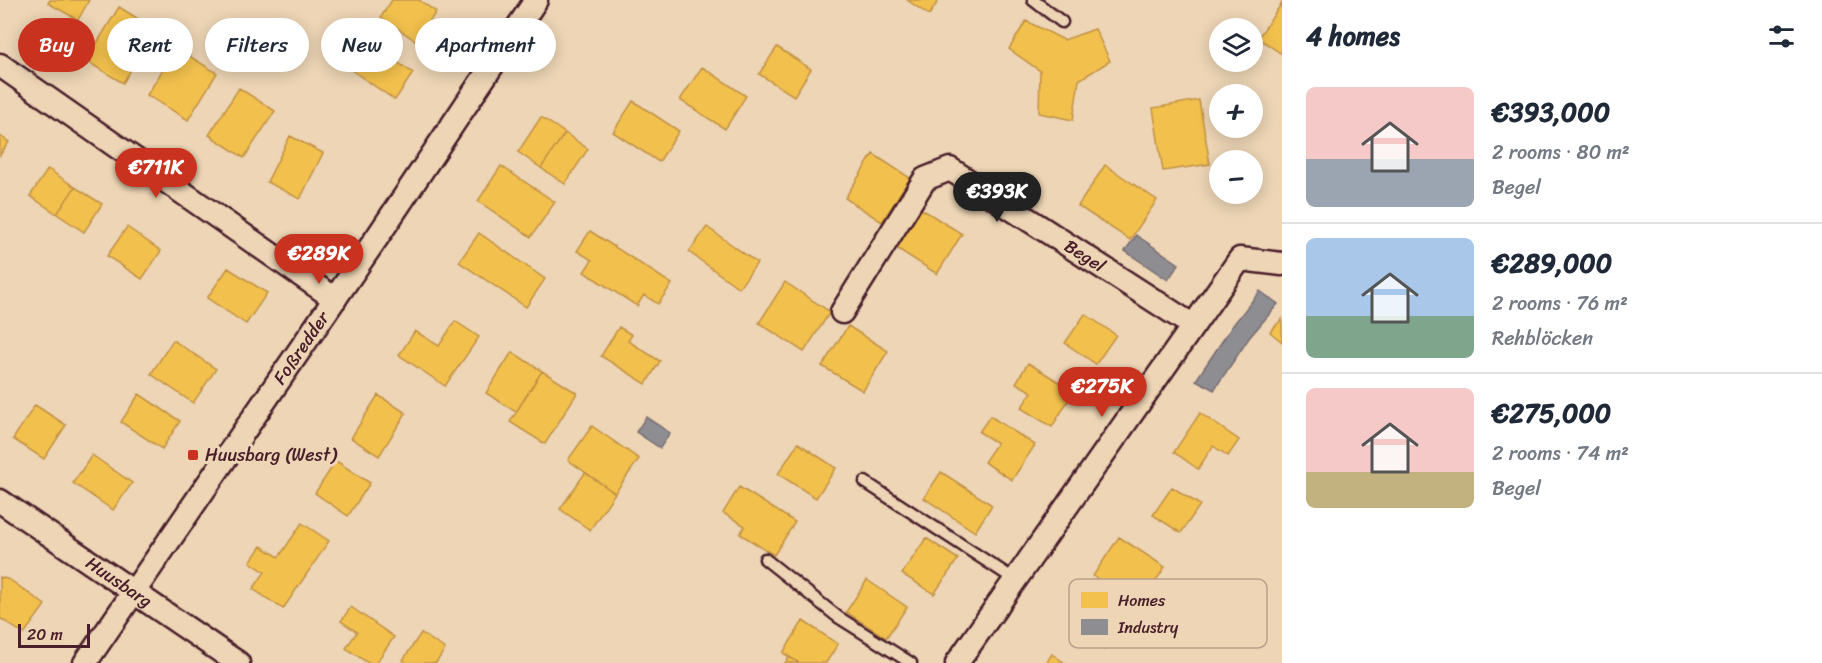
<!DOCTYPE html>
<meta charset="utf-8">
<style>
:root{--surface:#fff;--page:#f6f6f7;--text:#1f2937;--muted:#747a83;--line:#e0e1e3;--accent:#c8321e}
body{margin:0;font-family:Sriracha,sans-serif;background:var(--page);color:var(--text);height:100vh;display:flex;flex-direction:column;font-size:22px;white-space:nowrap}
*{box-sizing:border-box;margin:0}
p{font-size:20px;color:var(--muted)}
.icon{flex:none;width:33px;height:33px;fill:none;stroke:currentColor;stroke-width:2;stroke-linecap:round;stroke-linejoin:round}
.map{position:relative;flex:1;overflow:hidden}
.sheet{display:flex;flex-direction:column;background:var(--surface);width:540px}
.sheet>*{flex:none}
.banner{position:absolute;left:18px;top:18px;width:570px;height:54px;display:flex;gap:12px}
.fabs{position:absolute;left:1209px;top:18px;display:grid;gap:12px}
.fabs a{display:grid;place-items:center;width:54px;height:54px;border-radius:50%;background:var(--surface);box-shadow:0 3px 15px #0003;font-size:30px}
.scale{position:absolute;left:18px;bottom:15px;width:72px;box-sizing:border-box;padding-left:6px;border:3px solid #4a1f2b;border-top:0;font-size:16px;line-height:21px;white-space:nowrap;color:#4a1f2b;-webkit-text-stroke:4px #edd5b5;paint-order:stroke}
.price{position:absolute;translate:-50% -51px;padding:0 14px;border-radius:21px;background:var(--accent);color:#fff;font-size:20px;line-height:39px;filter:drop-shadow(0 2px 3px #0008)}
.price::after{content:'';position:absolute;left:50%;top:36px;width:18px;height:14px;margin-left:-9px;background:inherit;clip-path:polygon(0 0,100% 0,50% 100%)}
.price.selected{background:#222;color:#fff}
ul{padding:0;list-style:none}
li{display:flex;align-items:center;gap:18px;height:150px;padding:0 24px}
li+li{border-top:2px solid var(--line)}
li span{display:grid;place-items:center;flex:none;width:168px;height:120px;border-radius:9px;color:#555}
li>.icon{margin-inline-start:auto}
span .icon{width:72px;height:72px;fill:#fffc;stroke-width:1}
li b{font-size:26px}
h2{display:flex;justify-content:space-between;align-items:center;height:72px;padding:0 24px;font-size:26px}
.pill{padding:0 21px;border-radius:27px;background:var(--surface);box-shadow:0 3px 15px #0003;font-size:21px;line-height:54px}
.pill.selected{background:var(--accent);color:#fff}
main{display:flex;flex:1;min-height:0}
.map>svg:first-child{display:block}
.homes{fill:#f2c14e;stroke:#c09044;stroke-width:1.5}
.industry{fill:#8d8d92;stroke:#796c73;stroke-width:1.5}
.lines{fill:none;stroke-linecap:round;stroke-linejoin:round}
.service-casing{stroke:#4a1f2b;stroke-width:15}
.minor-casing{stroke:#4a1f2b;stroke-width:27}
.service{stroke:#edd5b5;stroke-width:10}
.minor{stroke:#edd5b5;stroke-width:22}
.poi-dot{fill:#c8321e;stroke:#edd5b5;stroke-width:2}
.labels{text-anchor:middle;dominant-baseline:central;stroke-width:6;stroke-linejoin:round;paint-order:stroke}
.street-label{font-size:18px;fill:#4a1f2b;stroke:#edd5b5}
.poi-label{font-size:18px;fill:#4a1f2b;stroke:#edd5b5;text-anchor:start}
.key{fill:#edd5b5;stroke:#bc9e8c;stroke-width:1.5}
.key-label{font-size:16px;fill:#4a1f2b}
</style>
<main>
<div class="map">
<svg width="1282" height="663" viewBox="0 0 1282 663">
<rect width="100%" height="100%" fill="#edd5b5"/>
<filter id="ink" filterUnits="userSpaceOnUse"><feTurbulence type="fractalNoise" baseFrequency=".0167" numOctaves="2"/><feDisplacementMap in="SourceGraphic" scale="12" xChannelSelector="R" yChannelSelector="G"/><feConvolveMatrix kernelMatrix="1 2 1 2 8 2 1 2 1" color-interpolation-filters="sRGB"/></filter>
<g filter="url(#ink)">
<!-- homes -->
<path class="homes" d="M50,0H89L78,20L48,3Z
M392,0H419L436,12L416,41L381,17Z
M907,0H939L929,15Z
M1282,3V54L1258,38Z
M119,7L155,29L123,83L86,61Z
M1026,21L1064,40L1095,29L1110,61L1079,80L1073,120L1039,113L1040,71L1009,49Z
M368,42L413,73L395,100L350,69Z
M777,47L811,69L794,96L759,74Z
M176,48L217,73L188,120L147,95Z
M702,67L746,96L725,129L680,100Z
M239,88L275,111L244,158L209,135Z
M1199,100L1210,164L1163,171L1153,108Z
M633,101L679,131L659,162L613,132Z
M541,117L565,133L541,168L518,152Z
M565,133L588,149L565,184L541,168Z
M0,136L9,142L0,155Z
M290,136L323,153L300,199L267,182Z
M873,154L910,178L882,222L845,198Z
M1105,165L1157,200L1130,240L1078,206Z
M501,166L555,202L531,237L478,201Z
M48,169L75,187L57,214L30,196Z
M75,187L102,204L84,232L57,214Z
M920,208L962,234L937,274L895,247Z
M127,227L161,251L142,279L107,256Z
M707,227L757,263L739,288L689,252Z
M590,231L672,284L658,304L644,295L637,306L584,272L592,260L577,251Z
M479,233L545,279L526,307L459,262Z
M228,268L267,293L246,324L207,298Z
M785,282L830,312L804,352L759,323Z
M1085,314L1116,335L1096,364L1065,343Z
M1282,319V342L1270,332Z
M455,321L479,337L445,386L399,355L415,331L439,346Z
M848,326L888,351L863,391L822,366Z
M619,327L632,335L628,341L660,361L646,384L601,356Z
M173,340L216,369L193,403L151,374Z
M512,352L542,371L516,412L486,393Z
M1028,363L1074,391L1052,427L1021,408L1032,392L1016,383Z
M542,371L577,393L545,444L510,422Z
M139,394L180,421L162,449L121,422Z
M378,395L406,413L379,456L351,438Z
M35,405L66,425L44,459L13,439Z
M1200,413L1239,440L1228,456L1213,446L1198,469L1174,452Z
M990,416L1035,445L1012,480L984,462L997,443L979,432Z
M592,426L639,459L615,493L568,460Z
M798,443L836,468L816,498L778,474Z
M92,455L132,483L113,510L73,483Z
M336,461L370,483L348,516L315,493Z
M941,472L992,505L975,532L924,498Z
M585,473L615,493L590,530L560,509Z
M739,487L795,522L774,555L740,534L745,526L723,513Z
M1172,487L1200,505L1181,533L1153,515Z
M302,523L329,541L283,609L253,589L265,572L250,562L261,546L279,557Z
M1119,537L1165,567L1139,606L1093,576Z
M926,538L958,559L934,594L902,574Z
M0,577L10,580L45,605L24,634L0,618Z
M867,580L907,607L886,638L846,612Z
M1091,605L1120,624L1104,650L1074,630Z
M351,607L394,637L376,663H368L346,648L357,632L341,621Z
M803,621L838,644L826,663H799L783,653Z
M421,633L445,649L436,663H407L403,660Z
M1052,654L1065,663H1046Z
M789,657L799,663H785Z"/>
<!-- industry -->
<path class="industry" d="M1136,235L1179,264L1168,280L1125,251Z
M1260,291L1278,304L1249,338L1214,390L1196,380L1233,325Z
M646,417L670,433L660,448L636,432Z"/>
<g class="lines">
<defs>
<path id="service" d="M1033,0L1062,22
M865,482L1014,579
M765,559L838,617L911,663"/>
<g id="minor">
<path d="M0,65L335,299"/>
<path id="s1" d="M842,312L925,179L950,169L1192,325"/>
<path id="s2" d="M0,501L238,663"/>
<path id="s3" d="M85,663L378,236L536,0"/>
<path d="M957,663L1240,259L1282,264"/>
</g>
</defs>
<!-- service casing -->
<use href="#service" class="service-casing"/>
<!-- minor casing -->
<use href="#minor" class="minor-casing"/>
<!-- service -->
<use href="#service" class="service"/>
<!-- minor -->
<use href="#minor" class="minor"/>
</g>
</g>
<!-- markers -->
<rect class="poi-dot" x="187" y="449" width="12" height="12" rx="3"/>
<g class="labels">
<!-- street labels -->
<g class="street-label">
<text stroke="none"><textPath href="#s1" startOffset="344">Begel</textPath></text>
<text stroke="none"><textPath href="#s3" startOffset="382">Foßredder</textPath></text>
<text stroke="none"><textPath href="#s2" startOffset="144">Huusbarg</textPath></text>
</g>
<!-- poi labels -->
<g class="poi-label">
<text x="205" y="455">Huusbarg (West)</text>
</g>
</g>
<!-- legend -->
<rect x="1069" y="579" width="198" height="69" rx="9" class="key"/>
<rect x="1081" y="592" width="27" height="16" fill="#f2c14e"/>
<rect x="1081" y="619" width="27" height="16" fill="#8d8d92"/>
<g class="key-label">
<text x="1118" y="606">Homes</text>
<text x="1118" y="633">Industry</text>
</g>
</svg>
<div class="fabs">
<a><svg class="icon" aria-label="layers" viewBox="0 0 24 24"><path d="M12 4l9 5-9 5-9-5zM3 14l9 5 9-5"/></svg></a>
<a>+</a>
<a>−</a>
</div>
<div class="scale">20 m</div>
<b class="price" style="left:156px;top:199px">€711K</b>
<b class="price selected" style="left:997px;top:223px">€393K</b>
<b class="price" style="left:319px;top:285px">€289K</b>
<b class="price" style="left:1102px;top:418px">€275K</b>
<div class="banner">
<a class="pill selected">Buy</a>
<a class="pill">Rent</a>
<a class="pill">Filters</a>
<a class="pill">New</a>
<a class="pill">Apartment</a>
</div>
</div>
<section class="sheet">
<h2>4 homes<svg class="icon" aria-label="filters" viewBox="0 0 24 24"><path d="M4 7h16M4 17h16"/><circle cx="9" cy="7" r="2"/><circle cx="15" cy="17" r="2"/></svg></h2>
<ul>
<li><span style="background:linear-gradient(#f6c9c9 60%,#9aa5b1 0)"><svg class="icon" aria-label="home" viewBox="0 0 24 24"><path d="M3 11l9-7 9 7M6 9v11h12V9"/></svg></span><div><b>€393,000</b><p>2 rooms · 80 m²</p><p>Begel</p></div></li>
<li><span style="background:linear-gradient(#a9c7e8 65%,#7fa58c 0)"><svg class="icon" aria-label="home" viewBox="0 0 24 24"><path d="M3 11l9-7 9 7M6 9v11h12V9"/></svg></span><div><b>€289,000</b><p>2 rooms · 76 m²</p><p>Rehblöcken</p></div></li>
<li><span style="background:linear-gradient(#f6c9c9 70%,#c2b280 0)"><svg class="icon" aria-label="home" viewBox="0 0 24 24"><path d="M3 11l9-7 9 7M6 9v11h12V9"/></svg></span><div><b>€275,000</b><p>2 rooms · 74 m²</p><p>Begel</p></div></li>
</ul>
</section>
</main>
